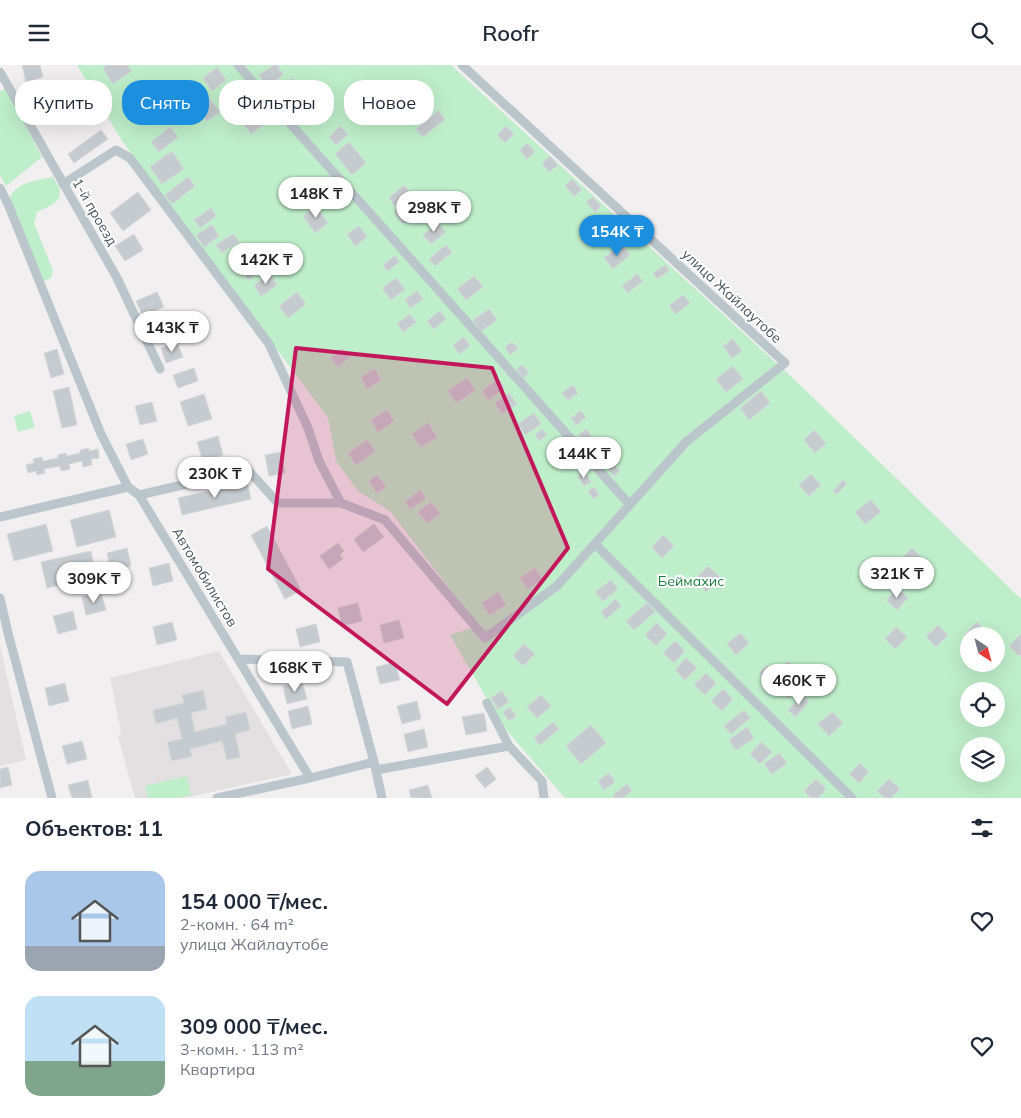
<!DOCTYPE html>
<html lang="ru">
<meta charset="utf-8">
<style>
:root{--surface:#fff;--page:#f6f6f7;--text:#1f2937;--muted:#747a83;--accent:#1d8fdf}
body{margin:0;font-family:Mulish,sans-serif;background:var(--page);color:var(--text);height:100vh;display:flex;flex-direction:column;font-size:19px;white-space:nowrap}
*{box-sizing:border-box;margin:0}
p{font-size:16px;color:var(--muted)}
.icon{flex:none;width:28px;height:28px;fill:none;stroke:currentColor;stroke-width:2;stroke-linecap:round;stroke-linejoin:round}
.map{position:relative;height:733px;overflow:hidden}
.sheet{display:flex;flex-direction:column;background:var(--surface);flex:1}
.sheet>*{flex:none}
.hud{position:absolute;left:15px;top:15px;width:500px;height:45px;display:flex;gap:10px}
.needle{width:32px;rotate:144deg}
.fabs{position:absolute;left:960px;top:562px;display:grid;gap:10px}
.fabs a{display:grid;place-items:center;width:45px;height:45px;border-radius:50%;background:var(--surface);box-shadow:0 5px 20px #0002;font-size:25px}
.price{position:absolute;translate:-50% -42px;padding:0 11px;border-radius:18px;background:#fff;color:#222;font-size:16px;line-height:32px;filter:drop-shadow(0 1px 2px #0008)}
.price::after{content:'';position:absolute;left:50%;top:30px;width:15px;height:11px;margin-left:-8px;background:inherit;clip-path:polygon(0 0,100% 0,50% 100%)}
.price.active{background:var(--accent);color:#fff}
ul{padding:0;list-style:none}
li{display:flex;align-items:center;gap:15px;height:125px;padding:0 25px}
li span{display:grid;place-items:center;flex:none;width:140px;height:100px;border-radius:15px;color:#555}
li>.icon{margin-inline-start:auto}
span .icon{width:60px;height:60px;fill:#fffc;stroke-width:1}
li b{font-size:21px}
h2{display:flex;justify-content:space-between;align-items:center;height:60px;padding:0 25px;font-size:21px}
.tag{padding:0 18px;border-radius:20px;background:var(--surface);box-shadow:0 5px 20px #0002;font-size:18px;line-height:45px}
.tag.active{background:var(--accent);color:#fff}
header{display:flex;justify-content:space-between;align-items:center;height:65px;padding:0 25px;background:var(--surface);font-size:22px;font-weight:600}
.map>svg:first-child{display:block}
.education{fill:#e3e0e2}
.green{fill:#bfeeca;fill-rule:evenodd}
.building{fill:#c6cbcf;stroke:#d4d7db}
.lines{fill:none;stroke-linecap:round;stroke-linejoin:round}
.minor{stroke:#bbc6cc;stroke-width:9}
.marked{fill:#c2185b;fill-opacity:0.2;stroke:#c2185b;stroke-width:4;stroke-linejoin:round}
.labels{text-anchor:middle;dominant-baseline:central;stroke-width:4;stroke-linejoin:round;paint-order:stroke}
.street-label{font-size:14px;fill:#48565d;stroke:#fff}
.park-label{font-size:14px;fill:#197d3c;stroke:#fff}
</style>
<header><svg class="icon" aria-label="menu" viewBox="0 0 24 24"><path d="M4 6h16M4 12h16M4 18h16"/></svg>Roofr<svg class="icon" aria-label="search" viewBox="0 0 24 24"><circle cx="10" cy="10" r="6"/><path d="M15 15l6 6"/></svg></header>
<div class="map">
<svg width="1021" height="733" viewBox="0 0 1021 733">
<rect width="100%" height="100%" fill="#f2eff0"/>
<!-- education -->
<path class="education" d="M0,580L26,695L0,701Z
M219,586L292,709L185,733H135L118,672L121,666L110,613Z"/>
<!-- green -->
<path class="green" d="M77,0H451L797,317L1021,534V733H565L502,660L450,570L478,561L390,446L358,426L336,396L328,353L122,76ZM969,571H996V599H969ZM969,626H996V654H969ZM969,681H996V709H969Z
M6,24L42,92L6,121L0,110V26Z
M53,112L60,124L59,134L52,140L37,147L34,158L53,206L51,213L42,217L10,132C18,117 38,115 53,112Z
M30,346L35,362L18,367L14,351Z
M187,711L191,730L178,733H148L145,721Z"/>
<!-- building -->
<path class="building" d="M22,0H40L43,12L26,17Z
M107,0H127L132,6L113,19L103,3Z
M274,0H277L283,10L267,21L259,10Z
M217,2L226,15L212,26L203,13Z
M293,13L301,24L285,36L277,24Z
M49,21L53,31L33,38L29,28Z
M209,33L220,47L207,56L197,43Z
M307,33L315,44L298,56L291,44Z
M141,38L147,47L134,57L127,47Z
M256,45L266,58L251,69L241,56Z
M438,46L445,54L423,72L416,64Z
M340,61L348,69L336,80L329,72Z
M506,61L514,69L505,78L497,70Z
M170,62L178,72L159,87L151,77Z
M101,65L108,74L74,98L68,89Z
M349,77L366,98L352,110L335,89Z
M527,78L535,87L527,94L520,85Z
M172,86L184,104L162,119L150,102Z
M550,91L558,100L549,107L542,98Z
M188,112L195,121L172,139L165,130Z
M572,114L582,125L574,131L565,121Z
M404,120L410,128L395,141L389,133Z
M138,127L151,145L123,166L110,148Z
M593,132L601,141L595,147L586,137Z
M410,135L419,147L403,159L394,147Z
M316,141L328,158L315,168L303,151Z
M211,143L216,151L200,163L194,155Z
M438,158L446,167L431,179L423,170Z
M618,158L627,168L622,173L613,163Z
M212,160L219,171L204,182L196,170Z
M359,161L367,172L355,181L347,169Z
M134,169L143,185L125,196L115,181Z
M233,169L239,176L222,188L216,180Z
M252,178L259,188L243,199L236,190Z
M621,179L630,190L613,204L604,193Z
M446,180L452,187L435,201L429,194Z
M395,191L399,197L388,206L383,200Z
M253,197L260,206L248,215L241,206Z
M666,200L669,206L657,214L653,208Z
M270,209L277,220L261,231L254,220Z
M637,209L643,216L628,228L622,221Z
M474,211L483,222L466,235L457,224Z
M396,213L405,224L391,235L382,223Z
M417,226L423,234L410,243L405,235Z
M157,227L164,242L143,251L136,236Z
M297,227L306,239L288,253L279,241Z
M683,230L690,238L676,249L669,241Z
M489,244L497,255L481,266L473,255Z
M440,246L446,254L434,264L427,256Z
M410,249L416,257L403,267L397,259Z
M172,253L178,267L157,277L151,263Z
M464,272L470,281L459,289L453,280Z
M733,274L742,286L732,293L723,281Z
M177,277L183,292L166,298L161,283Z
M512,277L518,284L510,290L505,282Z
M343,283L350,292L338,302L331,293Z
M57,284L64,309L51,313L44,288Z
M522,300L529,308L523,313L517,304Z
M733,301L743,314L726,327L716,314Z
M194,303L198,316L178,323L173,310Z
M375,304L381,315L367,324L361,312Z
M467,313L475,325L456,338L448,326Z
M498,314L505,323L488,335L482,326Z
M573,320L578,328L568,335L562,328Z
M69,322L77,360L62,363L53,326Z
M761,326L770,338L749,355L740,343Z
M509,328L517,339L502,349L495,338Z
M204,329L212,354L188,361L180,337Z
M152,337L157,356L140,360L135,341Z
M387,345L394,356L378,367L371,355Z
M581,346L586,352L576,360L571,353Z
M534,348L541,359L525,370L518,359Z
M428,358L437,372L421,382L412,369Z
M542,364L547,370L539,376L535,370Z
M587,364L591,371L583,376L579,369Z
M814,365L826,378L815,388L804,375Z
M218,371L223,390L203,396L197,377Z
M143,374L148,389L131,395L126,379Z
M557,374L562,380L550,389L546,383Z
M367,375L375,386L356,400L348,388Z
M591,375L597,382L591,387L585,381Z
M89,383V386L98,384L99,393L91,394L92,400L83,402L82,396L69,399L70,404L61,406L60,401L44,404L45,408L37,410L36,406L28,408L26,400L34,398L33,394L42,392L43,396L58,393V390L66,388L67,391L80,388V385Z
M577,383L584,395L568,406L560,394Z
M281,387L285,408L269,411L265,390Z
M602,391L608,397L605,400L600,393Z
M613,399L620,406L614,411L608,404Z
M585,407L591,417L584,421L578,411Z
M811,409L821,420L809,431L799,420Z
M377,410L386,422L377,428L369,416Z
M843,415L847,419L837,429L833,426Z
M247,417L251,434L182,450L178,433Z
M594,422L599,430L594,434L588,426Z
M420,425L426,433L410,444L405,437Z
M871,435L881,447L865,459L855,447Z
M431,437L440,449L427,458L418,447Z
M109,445L116,472L77,482L70,455Z
M46,459L53,486L14,496L7,469Z
M374,459L384,472L363,487L354,474Z
M267,461L301,525L285,534L251,470Z
M663,470L674,481L662,493L652,482Z
M338,478L344,486L340,490L343,494L329,504L320,491Z
M127,483L131,501L111,506L107,488Z
M912,483L922,493L905,510L895,500Z
M91,486L96,512L47,523L41,497Z
M169,498L173,516L153,521L149,503Z
M708,501L720,512L706,527L694,515Z
M535,503L543,515L528,524L520,513Z
M611,515L618,524L603,536L595,527Z
M898,523L908,533L897,545L886,535Z
M101,527L106,545L86,550L82,532Z
M498,527L506,540L489,550L482,538Z
M616,534L621,541L606,554L601,547Z
M358,538L362,556L342,561L338,543Z
M647,538L655,547L634,565L626,556Z
M73,546L77,564L58,569L53,551Z
M399,555L404,573L384,578L380,560Z
M172,557L177,575L157,580L153,562Z
M977,557L987,567L983,571H969V573L965,569Z
M657,558L667,569L656,581L645,570Z
M316,559L320,577L300,582L296,564Z
M938,560L948,570L936,582L926,572Z
M896,562L907,572L895,584L885,574Z
M740,568L749,578L736,590L727,579Z
M1021,569V590L1019,591L1009,581Z
M675,576L685,586L674,598L663,588Z
M524,579L535,589L523,601L513,591Z
M686,593L697,603L685,615L675,605Z
M788,596L795,603L785,613L778,606Z
M395,597L400,615L380,619L376,602Z
M767,600L772,605L764,613L759,608Z
M706,608L716,618L705,630L694,620Z
M796,612L803,619L788,634L781,627Z
M302,616L307,634L287,639L283,621Z
M65,618L69,636L49,641L45,623Z
M723,624L733,634L722,646L711,636Z
M203,625L207,644L191,648L195,667L227,659L225,652L246,647L250,665L235,669L240,692L227,695L222,676L190,684L192,691L172,696L167,677L182,674L177,653L156,659L153,645L184,638L182,630Z
M502,626L509,637L498,644L491,633Z
M541,630L551,641L537,653L527,642Z
M803,630L809,637L795,652L788,645Z
M417,636L421,654L402,659L397,641Z
M308,641L312,659L292,664L288,646Z
M510,642L516,651L509,656L503,647Z
M744,645L750,653L731,669L724,661Z
M832,647L843,658L829,671L818,659Z
M484,648L487,666L466,670L462,652Z
M553,657L559,664L540,680L534,673Z
M591,660L606,678L581,699L566,681Z
M747,662L754,673L736,685L729,675Z
M424,664L428,682L408,687L404,669Z
M82,676L87,694L67,699L62,681Z
M761,677L772,687L760,699L750,689Z
M779,688L787,698L772,709L764,699Z
M860,698L869,707L859,718L849,709Z
M8,702L12,720L0,723V704Z
M487,702L496,714L485,723L475,711Z
M609,708L615,717L604,725L598,716Z
M816,714L826,724L818,733H811L804,726Z
M889,714L900,724L891,733H885L877,726Z
M88,715L92,733H72L68,720Z
M627,719L632,726L623,733H615L613,730Z
M428,720L432,733H411L409,725Z"/>
<g class="lines">
<!-- minor -->
<path class="minor" d="M238,0L629,439
M0,7L117,213L160,304
M63,119L116,85L130,93L269,279L308,363L319,396L341,438L385,455L485,573L557,521L686,377L785,298L462,0
M0,123L8,139L101,369L128,422L139,430L310,713
M139,430L248,405L278,438H341
M0,452L128,422
M595,479L852,733
M0,533L8,568L52,733
M238,594L347,597L374,697L382,733
M487,638L509,681L542,716L544,733
M376,705L509,681
M217,733L310,713L374,697"/>
</g>
<!-- marked area -->
<path class="marked" d="M296,283L492,303L568,483L447,639L268,504Z"/>
<g class="labels">
<!-- street labels -->
<g class="street-label">
<text transform="translate(95 147) rotate(60)">1-й проезд</text>
<text transform="translate(732 231) rotate(43)">улица Жайлаутобе</text>
<text transform="translate(205 512) rotate(59)">Автомобилистов</text>
</g>
<!-- park labels -->
<g class="park-label">
<text x="691" y="516">Беймахис</text>
</g>
</g>
</svg>
<div class="fabs">
<a><svg class="needle" viewBox="-14 -14 28 28"><path d="M0-13l5 13h-10z" fill="#e53935"/><path d="M0 13l5-13h-10z" fill="#747a83"/></svg></a>
<a><svg class="icon" aria-label="locate" viewBox="0 0 24 24"><circle cx="12" cy="12" r="6"/><path d="M12 2v4M12 18v4M2 12h4M18 12h4"/></svg></a>
<a><svg class="icon" aria-label="layers" viewBox="0 0 24 24"><path d="M12 4l9 5-9 5-9-5zM3 14l9 5 9-5"/></svg></a>
</div>
<b class="price" style="left:316px;top:154px">148K ₸</b>
<b class="price" style="left:434px;top:168px">298K ₸</b>
<b class="price active" style="left:617px;top:192px">154K ₸</b>
<b class="price" style="left:266px;top:220px">142K ₸</b>
<b class="price" style="left:172px;top:288px">143K ₸</b>
<b class="price" style="left:584px;top:414px">144K ₸</b>
<b class="price" style="left:215px;top:434px">230K ₸</b>
<b class="price" style="left:897px;top:534px">321K ₸</b>
<b class="price" style="left:94px;top:539px">309K ₸</b>
<b class="price" style="left:295px;top:628px">168K ₸</b>
<b class="price" style="left:799px;top:641px">460K ₸</b>
<div class="hud">
<a class="tag">Купить</a>
<a class="tag active">Снять</a>
<a class="tag">Фильтры</a>
<a class="tag">Новое</a>
</div>
</div>
<section class="sheet">
<h2>Объектов: 11<svg class="icon" aria-label="filters" viewBox="0 0 24 24"><path d="M4 7h16M4 17h16"/><circle cx="9" cy="7" r="2"/><circle cx="15" cy="17" r="2"/></svg></h2>
<ul>
<li><span style="background:linear-gradient(#a9c7e8 75%,#9aa5b1 0)"><svg class="icon" aria-label="home" viewBox="0 0 24 24"><path d="M3 11l9-7 9 7M6 9v11h12V9"/></svg></span><div><b>154 000 ₸/мес.</b><p>2-комн. · 64 m²</p><p>улица Жайлаутобе</p></div><svg class="icon" aria-label="heart" viewBox="0 0 24 24"><path d="M12 20l-8-8c-3-5 5-10 8-4 3-6 11-1 8 4z"/></svg></li>
<li><span style="background:linear-gradient(#bfe0f5 65%,#7fa58c 0)"><svg class="icon" aria-label="home" viewBox="0 0 24 24"><path d="M3 11l9-7 9 7M6 9v11h12V9"/></svg></span><div><b>309 000 ₸/мес.</b><p>3-комн. · 113 m²</p><p>Квартира</p></div><svg class="icon" aria-label="heart" viewBox="0 0 24 24"><path d="M12 20l-8-8c-3-5 5-10 8-4 3-6 11-1 8 4z"/></svg></li>
</ul>
</section>
